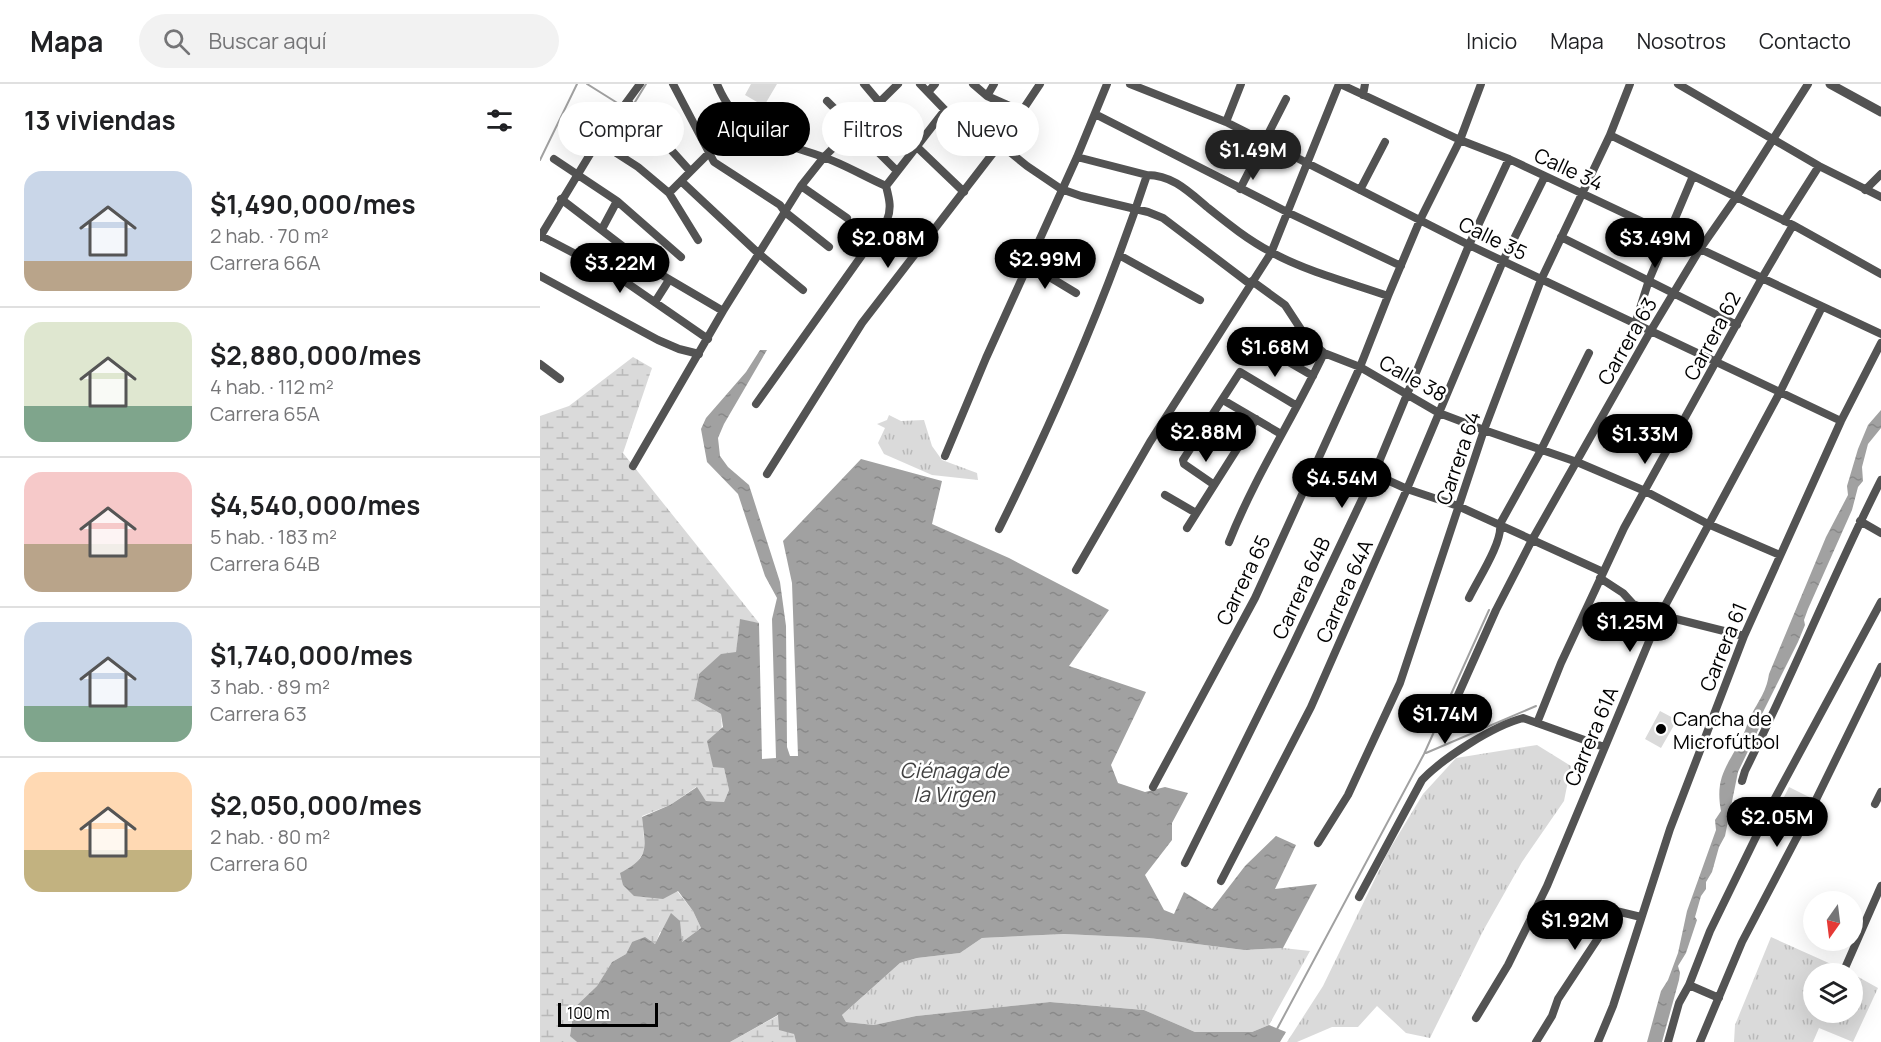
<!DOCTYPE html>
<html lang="es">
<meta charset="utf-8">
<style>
:root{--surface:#fff;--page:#f2f2f2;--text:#202124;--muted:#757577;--line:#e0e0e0;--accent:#000}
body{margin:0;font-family:Manrope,sans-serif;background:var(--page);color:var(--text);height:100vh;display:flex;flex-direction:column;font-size:22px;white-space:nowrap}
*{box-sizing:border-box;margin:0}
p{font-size:20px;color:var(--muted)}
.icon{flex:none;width:33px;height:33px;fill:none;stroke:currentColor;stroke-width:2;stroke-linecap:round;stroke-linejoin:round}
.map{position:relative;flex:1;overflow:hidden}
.panel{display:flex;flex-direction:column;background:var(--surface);width:540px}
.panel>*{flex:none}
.guide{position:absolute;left:18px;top:18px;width:570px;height:54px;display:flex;gap:12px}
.needle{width:39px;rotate:194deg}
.fabs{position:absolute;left:1263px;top:807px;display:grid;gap:12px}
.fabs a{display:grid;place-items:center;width:60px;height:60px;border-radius:50%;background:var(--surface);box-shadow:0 6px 24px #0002;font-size:30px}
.scale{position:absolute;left:18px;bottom:15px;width:100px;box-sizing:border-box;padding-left:6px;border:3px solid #000;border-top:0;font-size:16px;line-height:21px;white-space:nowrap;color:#000;-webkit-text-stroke:4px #fff;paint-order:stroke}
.price{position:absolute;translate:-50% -51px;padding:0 14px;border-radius:21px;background:var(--accent);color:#fff;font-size:20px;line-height:39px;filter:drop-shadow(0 2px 3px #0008)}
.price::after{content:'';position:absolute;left:50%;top:36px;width:18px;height:14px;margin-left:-9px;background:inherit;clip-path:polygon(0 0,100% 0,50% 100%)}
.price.selected{background:#222;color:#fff}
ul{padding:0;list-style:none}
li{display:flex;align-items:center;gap:18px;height:150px;padding:0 24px}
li+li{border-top:2px solid var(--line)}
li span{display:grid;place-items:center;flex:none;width:168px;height:120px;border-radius:18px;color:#555}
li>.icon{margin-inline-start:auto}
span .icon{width:72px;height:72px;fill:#fffc;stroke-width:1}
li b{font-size:26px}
h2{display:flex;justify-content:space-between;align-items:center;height:72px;padding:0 24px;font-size:26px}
.pill{padding:0 21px;border-radius:27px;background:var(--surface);box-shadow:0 6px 24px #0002;font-size:21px;line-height:54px}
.pill.selected{background:var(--accent);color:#fff}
header{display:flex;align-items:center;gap:36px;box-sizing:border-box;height:84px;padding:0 30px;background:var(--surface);border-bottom:2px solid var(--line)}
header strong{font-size:28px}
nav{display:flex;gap:33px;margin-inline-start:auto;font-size:21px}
.search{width:420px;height:54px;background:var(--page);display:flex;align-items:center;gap:15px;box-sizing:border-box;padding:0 21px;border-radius:33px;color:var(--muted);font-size:22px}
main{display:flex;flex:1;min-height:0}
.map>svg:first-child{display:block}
.grass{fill:url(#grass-tufts)}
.wetland{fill:url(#wetland-marsh)}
.green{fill:#dadada}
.water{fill:url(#water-ripples)}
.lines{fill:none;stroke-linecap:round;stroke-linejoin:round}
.stream{stroke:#a1a1a1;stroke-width:2}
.minor{stroke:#535353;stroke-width:8}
.tertiary{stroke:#535353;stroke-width:9}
.poi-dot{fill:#000;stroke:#fff;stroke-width:2}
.labels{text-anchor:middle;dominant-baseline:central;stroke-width:5;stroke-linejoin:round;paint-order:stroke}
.street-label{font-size:20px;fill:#000;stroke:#fff}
.poi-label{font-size:20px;fill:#000;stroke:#fff;text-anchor:start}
.water-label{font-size:21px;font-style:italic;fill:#424242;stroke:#fff}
</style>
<header>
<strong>Mapa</strong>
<div class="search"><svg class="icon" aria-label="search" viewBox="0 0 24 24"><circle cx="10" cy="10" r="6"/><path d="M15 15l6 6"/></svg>Buscar aquí</div>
<nav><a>Inicio</a><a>Mapa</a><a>Nosotros</a><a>Contacto</a></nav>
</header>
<main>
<section class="panel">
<h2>13 viviendas<svg class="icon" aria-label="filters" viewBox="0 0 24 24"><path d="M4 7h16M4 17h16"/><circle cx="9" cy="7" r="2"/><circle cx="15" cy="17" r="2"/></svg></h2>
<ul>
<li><span style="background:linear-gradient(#c9d6e8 75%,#b9a48a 0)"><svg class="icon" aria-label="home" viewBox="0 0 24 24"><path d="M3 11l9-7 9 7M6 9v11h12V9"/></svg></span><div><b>$1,490,000/mes</b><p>2 hab. · 70 m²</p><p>Carrera 66A</p></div></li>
<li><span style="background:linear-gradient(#dfe7d0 70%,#7fa58c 0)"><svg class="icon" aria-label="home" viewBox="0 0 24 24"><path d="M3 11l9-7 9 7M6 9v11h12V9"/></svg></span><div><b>$2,880,000/mes</b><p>4 hab. · 112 m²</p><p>Carrera 65A</p></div></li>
<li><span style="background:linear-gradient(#f6c9c9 60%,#b9a48a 0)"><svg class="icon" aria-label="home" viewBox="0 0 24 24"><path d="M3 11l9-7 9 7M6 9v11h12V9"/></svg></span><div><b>$4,540,000/mes</b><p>5 hab. · 183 m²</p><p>Carrera 64B</p></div></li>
<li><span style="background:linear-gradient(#c9d6e8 70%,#7fa58c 0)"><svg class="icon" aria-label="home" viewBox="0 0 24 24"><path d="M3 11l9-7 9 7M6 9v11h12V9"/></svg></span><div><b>$1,740,000/mes</b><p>3 hab. · 89 m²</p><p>Carrera 63</p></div></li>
<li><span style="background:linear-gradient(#ffd9b3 65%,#c2b280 0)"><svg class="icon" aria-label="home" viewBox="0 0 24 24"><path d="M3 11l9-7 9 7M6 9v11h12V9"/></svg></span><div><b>$2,050,000/mes</b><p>2 hab. · 80 m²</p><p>Carrera 60</p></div></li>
</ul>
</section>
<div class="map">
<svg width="1341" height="958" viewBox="0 0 1341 958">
<defs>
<pattern id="grass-tufts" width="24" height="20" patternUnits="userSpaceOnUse" patternTransform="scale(1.5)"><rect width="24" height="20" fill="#dadada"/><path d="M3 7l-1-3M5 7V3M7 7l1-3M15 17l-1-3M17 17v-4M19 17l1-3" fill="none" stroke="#b9b9b9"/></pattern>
<pattern id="wetland-marsh" width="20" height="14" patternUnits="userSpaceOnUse" patternTransform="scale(1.5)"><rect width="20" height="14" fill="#dadada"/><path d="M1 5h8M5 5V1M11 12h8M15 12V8" fill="none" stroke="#b9b9b9"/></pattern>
<pattern id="water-ripples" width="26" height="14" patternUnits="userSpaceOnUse" patternTransform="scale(1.5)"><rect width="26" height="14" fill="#a1a1a1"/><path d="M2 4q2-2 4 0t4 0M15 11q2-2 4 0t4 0" fill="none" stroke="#898989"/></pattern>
</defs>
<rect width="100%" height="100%" fill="#fff"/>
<!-- grass -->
<path class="grass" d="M349,331L361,337L384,336L392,362L402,376L437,389L438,396L392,391L344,370L338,359L345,344L337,340L347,336Z
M997,661L1031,682L1024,717L982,778L943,847L890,954L866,949L837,922L818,943H792L757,958H747L783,902L848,768L883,710L916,674Z
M524,850L609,854L704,866L743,864L770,867L729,941L712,948H655L604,926L510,918L376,932L334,941L306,938L302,931L360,879L377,874L420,869L442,854Z
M1231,853L1311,889L1274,890V928H1312L1313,890L1338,904L1313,958L1279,944L1273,958H1194L1195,941Z"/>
<!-- wetland -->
<path class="wetland" d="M93,273L112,284L83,369L219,539L200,536L196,569L159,590L154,615L181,630L184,684L189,706L184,718L166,717L156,703L130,721L102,732L105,766L96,780L137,807L153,827L161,844L142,858L120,848L115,861L92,858L86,870L72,878L57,902L34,924L30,951L37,958H0V332L29,322Z
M239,931L254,950L256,958H190Z"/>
<!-- green -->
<path class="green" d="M211,0H237L224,22L205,11Z
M1120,627L1137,636L1121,664L1105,655Z
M1249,703L1271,714L1264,728L1242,717Z"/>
<!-- water -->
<path class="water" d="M220,266H227L184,340L178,354L180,372L188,383L209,401L240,498L246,542L247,663L250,672H258L252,499L243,457L321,375L402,397L392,440L469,474L569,526L529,582L606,608L571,681L578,699L605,708L625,703L648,709L632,739V756L605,791L624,826L634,830L644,808L672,825L705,782L736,752L756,761L735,805L777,800L743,864L704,866L609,854L524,850L442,854L420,869L377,874L360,879L302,931L306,938L334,941L376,932L510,918L604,926L655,948H712L729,941L746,948L740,958H256L254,950L239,946L238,931L190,958H37L30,952L34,924L57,902L72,878L86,870L92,858L105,853L115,860L131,829L140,837L142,858L161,844L153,827L138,807L123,815L94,812L83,801L80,789C111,773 105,764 102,733L130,721L157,703L166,717L184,718L189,706L184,684L173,683L167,657L183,643L181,630L154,615L159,590L181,570L196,568L200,535L219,539L222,675L236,674L232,535L237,514L225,492L198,410L167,378L161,345L166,334L206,288Z
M1341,326V344L1328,360L1322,383L1323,397L1318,403L1312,426L1268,525L1264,536L1265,541L1258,558L1222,630L1221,640L1198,688L1185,752L1179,763L1172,788L1166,798V805L1161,812L1155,833L1157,836L1146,869L1138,882L1140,889L1139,896L1122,958H1107L1121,907L1128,896L1138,869L1147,827L1176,746L1175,736L1181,727C1174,690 1190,680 1204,649C1206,645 1207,640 1209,636C1217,618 1226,610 1229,590L1286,453L1308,411L1307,402L1318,365L1328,341Z"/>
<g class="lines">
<!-- stream -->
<path class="stream" d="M47,0L79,20
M95,18L106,0
M0,76L37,0
M886,669L996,622
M737,945L884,670L949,526"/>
<!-- minor -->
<path class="minor" d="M133,0L174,78L240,121L245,128L289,163
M177,0C199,53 235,56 283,73C304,80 325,93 346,102C349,114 352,124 347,136L216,320
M324,0L377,63L424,108
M380,0L405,26L460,60L487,82L521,105L541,112L608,128L623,134L710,200
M433,0L447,12L481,27
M590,0L686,38L929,161L1301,337
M800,0L920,56L969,75L1341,250
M1138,0L1279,82L1341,113
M388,8L395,0
M823,11L825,0
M447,12L454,0
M287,17L357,87
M88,18L150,87
M555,30L747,128L861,182
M686,38L701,0
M39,45L98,83L129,109L158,156
M1070,51L1253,141L1341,190
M537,73L607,91C632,91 648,107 667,123C687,139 708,156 731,168C765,187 811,199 848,212
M14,75L77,117L141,173
M141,97L218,169L263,206
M261,102L307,134
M346,102L405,26
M700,105L746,15
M820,106L845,58
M1325,106L1341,90
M129,109L201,37
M21,115L115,187L183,227
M1244,137L1279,82
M62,145L77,117
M1,152L74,190L168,255
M0,153L58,57L100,0
M1021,153L1197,241
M579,171L660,216
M488,180L536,209
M0,192L118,256L139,265L159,270
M712,197L745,221L766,253L784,269L820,283L899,329L944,346L1037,378L1105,407L1168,440L1240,471
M115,218L129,196
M1095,240L1109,196L1153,92
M721,262L773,292
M0,280L20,295
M683,316L741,350
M405,372L446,274L537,73L567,0
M93,382L183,227L261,102L284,73L358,0
M227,390L322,239L460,60L500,0
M834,390L867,405L918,422L1063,488
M673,400L644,380L643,376L700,288L757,322
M625,411L656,429
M1320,437L1341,449
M647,444L716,335
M459,445C516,330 567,213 607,91
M689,458C715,392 754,333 784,269
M536,486L610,358L731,169L799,0
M1060,494L1083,509L1093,520L1120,531L1204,552
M929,514C937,497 963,458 960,440L1000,368L1049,269
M906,638L956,526L992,456L1110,248L1160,165L1197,112L1268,0
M997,639L1021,579L1084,444L1222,194L1253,141
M1202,697L1205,687C1253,591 1293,491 1341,396
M613,703L715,514L820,283L848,212L880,136L920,56L941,0
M1233,718L1266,736
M1335,720L1341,708
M778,759L808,711L860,599L944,346L1001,196L1070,51L1090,0
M645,779L750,567L834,390L929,161L969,75
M681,797L771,623L867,405L963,177L1005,92
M819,813L882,696C903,674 953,642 983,634L1064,663
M1305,884L1341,802
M1149,901L1179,914
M936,934L968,881L1007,802L1120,531L1240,308L1282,223
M996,958L1012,932L1018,915L1076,827L1101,833
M1058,958L1073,922L1130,745L1204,552L1301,337L1341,259
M1128,958L1139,919L1149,901L1170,847L1233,718L1341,518
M1160,958L1202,858L1266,736L1341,583"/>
<!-- tertiary -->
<path class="tertiary" d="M1290,0L1341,28"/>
</g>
<!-- markers -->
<circle class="poi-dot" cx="1121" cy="645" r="6"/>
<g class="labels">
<!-- street labels -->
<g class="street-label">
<text transform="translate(1029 85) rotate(25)">Calle 34</text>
<text transform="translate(953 154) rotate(26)">Calle 35</text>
<text transform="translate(1172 252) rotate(-62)">Carrera 62</text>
<text transform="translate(1087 257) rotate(-60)">Carrera 63</text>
<text transform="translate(873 294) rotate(29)">Calle 38</text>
<text transform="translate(918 374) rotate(-71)">Carrera 64</text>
<text transform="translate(703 496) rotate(-64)">Carrera 65</text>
<text transform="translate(761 504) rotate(-65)">Carrera 64B</text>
<text transform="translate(804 507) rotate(-66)">Carrera 64A</text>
<text transform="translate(1183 563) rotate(-68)">Carrera 61</text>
<text transform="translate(1051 652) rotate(-67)">Carrera 61A</text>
</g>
<!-- poi labels -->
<g class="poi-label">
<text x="1133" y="634">Cancha de<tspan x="1133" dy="23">Microfútbol</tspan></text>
</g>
<!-- water labels -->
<g class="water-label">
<text x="414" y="686">Ciénaga de<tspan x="414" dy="24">la Virgen</tspan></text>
</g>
</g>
</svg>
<div class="fabs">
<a><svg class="needle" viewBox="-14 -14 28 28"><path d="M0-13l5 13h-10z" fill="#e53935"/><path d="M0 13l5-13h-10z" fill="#757577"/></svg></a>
<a><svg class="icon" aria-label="layers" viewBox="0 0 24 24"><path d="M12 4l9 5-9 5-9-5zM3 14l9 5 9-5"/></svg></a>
</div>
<div class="scale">100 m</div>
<b class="price selected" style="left:713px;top:97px">$1.49M</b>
<b class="price" style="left:348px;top:185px">$2.08M</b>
<b class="price" style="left:1115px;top:185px">$3.49M</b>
<b class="price" style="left:505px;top:206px">$2.99M</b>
<b class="price" style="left:80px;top:210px">$3.22M</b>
<b class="price" style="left:735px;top:294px">$1.68M</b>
<b class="price" style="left:666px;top:379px">$2.88M</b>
<b class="price" style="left:1105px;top:381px">$1.33M</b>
<b class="price" style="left:802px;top:425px">$4.54M</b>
<b class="price" style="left:1090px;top:569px">$1.25M</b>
<b class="price" style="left:905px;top:661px">$1.74M</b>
<b class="price" style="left:1237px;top:764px">$2.05M</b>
<b class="price" style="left:1035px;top:867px">$1.92M</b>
<div class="guide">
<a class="pill">Comprar</a>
<a class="pill selected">Alquilar</a>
<a class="pill">Filtros</a>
<a class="pill">Nuevo</a>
</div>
</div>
</main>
